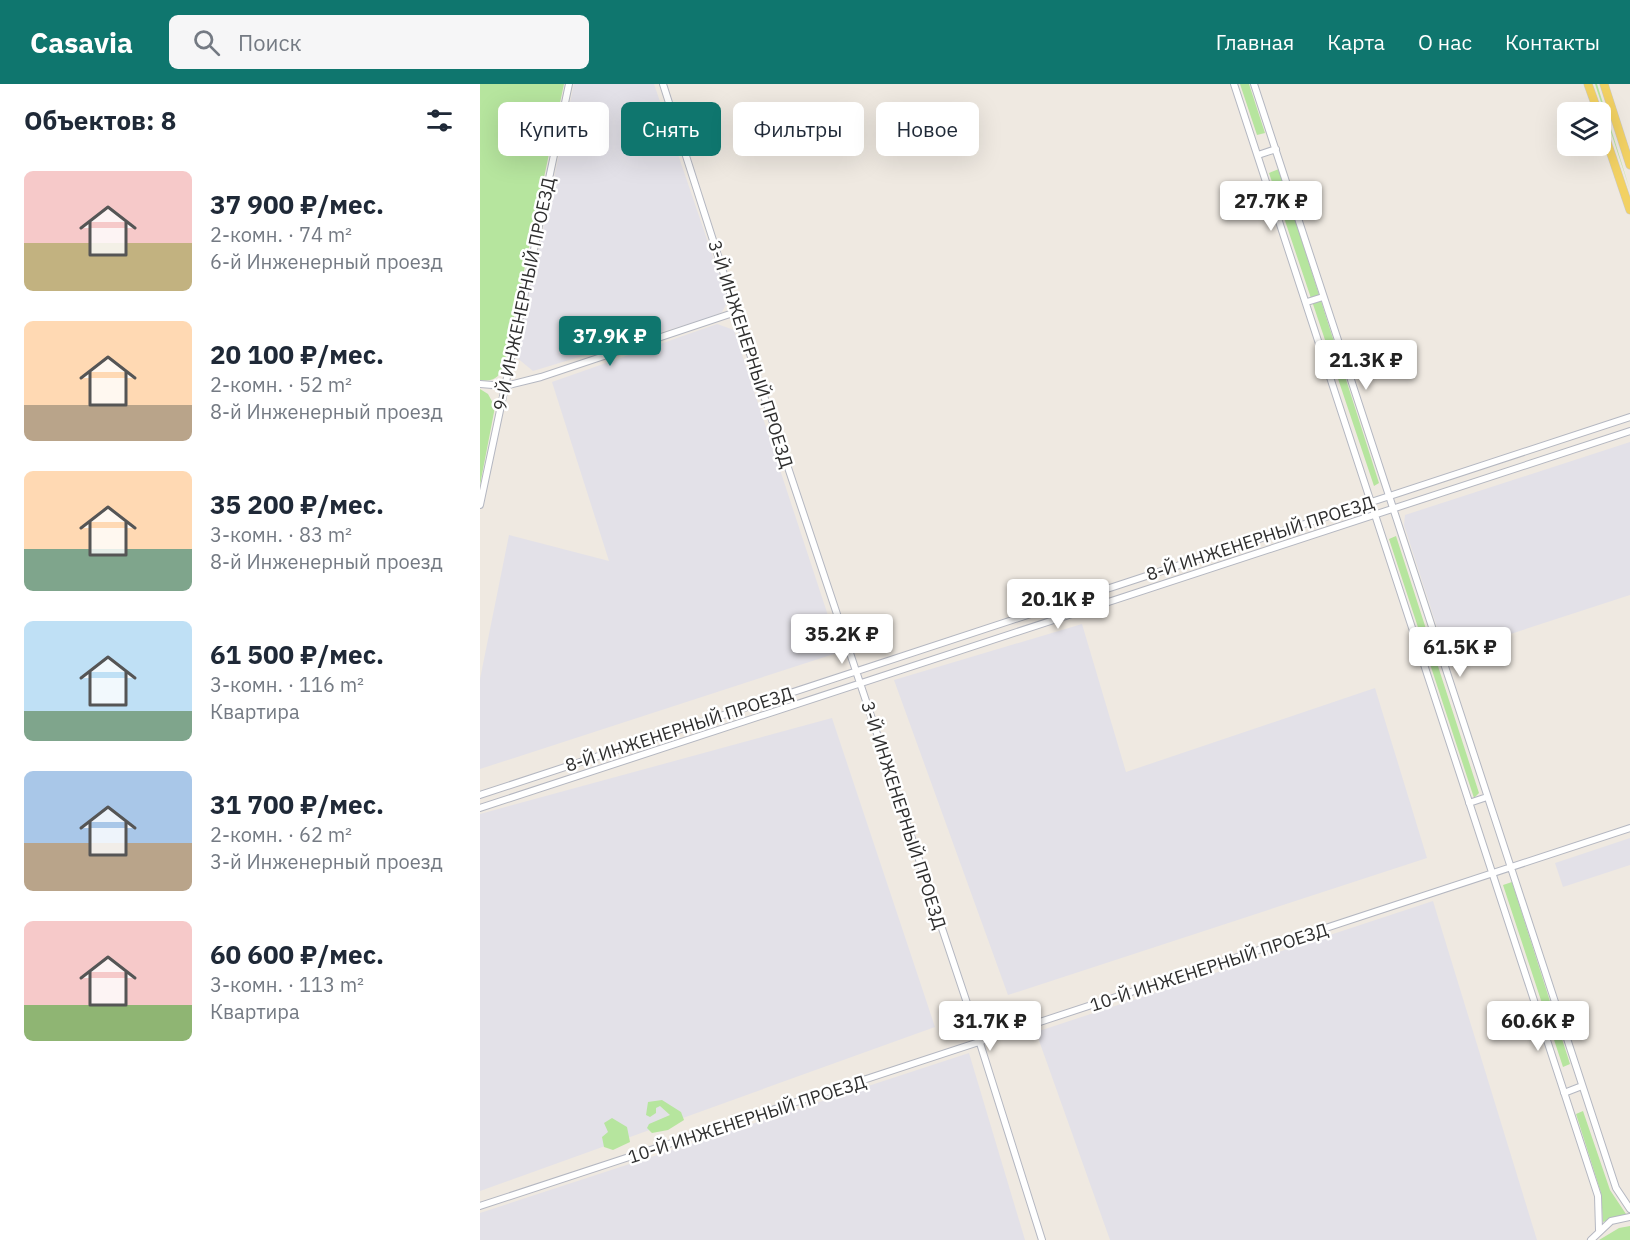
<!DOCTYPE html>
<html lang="ru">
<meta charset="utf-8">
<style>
:root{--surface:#fff;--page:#f6f6f7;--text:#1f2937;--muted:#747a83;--accent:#0f766e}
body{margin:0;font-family:"IBM Plex Sans",sans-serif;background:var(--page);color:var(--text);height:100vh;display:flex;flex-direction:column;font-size:22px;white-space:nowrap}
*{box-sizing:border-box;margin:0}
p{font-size:20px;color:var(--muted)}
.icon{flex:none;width:33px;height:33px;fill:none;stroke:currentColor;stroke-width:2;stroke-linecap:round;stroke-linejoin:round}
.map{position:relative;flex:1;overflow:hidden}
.sheet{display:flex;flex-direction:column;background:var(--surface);width:480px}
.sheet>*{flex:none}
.top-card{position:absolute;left:18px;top:18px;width:570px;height:54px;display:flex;gap:12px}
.fabs{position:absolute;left:1077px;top:18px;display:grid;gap:12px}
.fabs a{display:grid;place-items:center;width:54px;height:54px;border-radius:9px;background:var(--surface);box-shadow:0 6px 24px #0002;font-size:30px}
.price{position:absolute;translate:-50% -51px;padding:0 14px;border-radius:6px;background:#fff;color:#222;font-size:20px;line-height:39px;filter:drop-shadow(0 2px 3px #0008)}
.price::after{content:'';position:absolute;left:50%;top:36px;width:18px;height:14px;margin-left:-9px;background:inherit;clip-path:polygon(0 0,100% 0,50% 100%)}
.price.active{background:var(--accent);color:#fff}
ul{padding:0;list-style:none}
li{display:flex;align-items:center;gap:18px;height:150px;padding:0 24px}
li span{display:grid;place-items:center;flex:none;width:168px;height:120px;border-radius:9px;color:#555}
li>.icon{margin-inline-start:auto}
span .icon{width:72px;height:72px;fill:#fffc;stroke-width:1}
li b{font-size:26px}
h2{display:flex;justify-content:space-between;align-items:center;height:72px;padding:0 24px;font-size:26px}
.chip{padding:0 21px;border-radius:9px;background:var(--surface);box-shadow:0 6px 24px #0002;font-size:21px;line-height:54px}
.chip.active{background:var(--accent);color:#fff}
header{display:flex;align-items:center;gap:36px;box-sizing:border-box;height:84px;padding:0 30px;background:var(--accent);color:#fff}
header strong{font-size:28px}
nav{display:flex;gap:33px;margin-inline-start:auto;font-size:21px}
.search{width:420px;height:54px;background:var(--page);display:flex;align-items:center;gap:15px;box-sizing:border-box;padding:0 21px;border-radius:9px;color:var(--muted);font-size:22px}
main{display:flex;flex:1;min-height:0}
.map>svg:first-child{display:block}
.industrial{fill:#e3e1e8}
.green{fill:#b6e59e}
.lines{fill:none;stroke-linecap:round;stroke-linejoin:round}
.minor-casing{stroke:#b4b7c1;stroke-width:8}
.major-casing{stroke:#c9c9c9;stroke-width:9}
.minor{stroke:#fff;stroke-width:6}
.major{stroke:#f2d163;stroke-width:8}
.labels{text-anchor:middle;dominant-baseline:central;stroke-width:5;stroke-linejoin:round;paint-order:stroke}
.street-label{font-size:18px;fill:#2e2e2e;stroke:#fff}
</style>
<header>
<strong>Casavia</strong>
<div class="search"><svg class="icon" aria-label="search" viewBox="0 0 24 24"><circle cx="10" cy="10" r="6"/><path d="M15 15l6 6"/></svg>Поиск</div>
<nav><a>Главная</a><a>Карта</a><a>О нас</a><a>Контакты</a></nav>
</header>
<main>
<section class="sheet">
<h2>Объектов: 8<svg class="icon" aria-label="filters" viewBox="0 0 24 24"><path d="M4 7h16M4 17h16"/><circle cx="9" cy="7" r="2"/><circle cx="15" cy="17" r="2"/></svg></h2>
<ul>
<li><span style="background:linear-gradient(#f6c9c9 60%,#c2b280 0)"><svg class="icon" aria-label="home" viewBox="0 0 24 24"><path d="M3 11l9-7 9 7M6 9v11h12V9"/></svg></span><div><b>37 900 ₽/мес.</b><p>2-комн. · 74 m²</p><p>6-й Инженерный проезд</p></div></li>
<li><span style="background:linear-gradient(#ffd9b3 70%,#b9a48a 0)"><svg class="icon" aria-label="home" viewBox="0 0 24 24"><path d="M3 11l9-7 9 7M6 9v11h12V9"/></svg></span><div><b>20 100 ₽/мес.</b><p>2-комн. · 52 m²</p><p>8-й Инженерный проезд</p></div></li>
<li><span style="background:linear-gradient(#ffd9b3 65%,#7fa58c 0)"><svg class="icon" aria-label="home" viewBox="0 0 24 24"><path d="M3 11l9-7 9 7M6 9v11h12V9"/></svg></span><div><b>35 200 ₽/мес.</b><p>3-комн. · 83 m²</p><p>8-й Инженерный проезд</p></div></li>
<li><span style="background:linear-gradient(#bfe0f5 75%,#7fa58c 0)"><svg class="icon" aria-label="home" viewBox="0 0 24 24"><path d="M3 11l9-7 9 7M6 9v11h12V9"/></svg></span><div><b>61 500 ₽/мес.</b><p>3-комн. · 116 m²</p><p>Квартира</p></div></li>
<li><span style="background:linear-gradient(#a9c7e8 60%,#b9a48a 0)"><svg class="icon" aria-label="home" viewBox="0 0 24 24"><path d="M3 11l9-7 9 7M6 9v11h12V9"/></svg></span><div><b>31 700 ₽/мес.</b><p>2-комн. · 62 m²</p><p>3-й Инженерный проезд</p></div></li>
<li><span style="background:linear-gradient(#f6c9c9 70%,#8fb573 0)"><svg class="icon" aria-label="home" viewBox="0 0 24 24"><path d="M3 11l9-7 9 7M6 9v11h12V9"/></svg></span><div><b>60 600 ₽/мес.</b><p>3-комн. · 113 m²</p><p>Квартира</p></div></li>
</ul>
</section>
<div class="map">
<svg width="1150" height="1156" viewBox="0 0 1150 1156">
<rect width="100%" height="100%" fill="#efe9e1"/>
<!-- industrial -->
<path class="industrial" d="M94,0H174L248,217L242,228L231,233L53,287L36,273Z
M237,240L254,246L360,568L0,685V595L29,451L129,477L72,298Z
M1150,358V511L966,571L924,441L925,431Z
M602,540L646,688L895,604L947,774L528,911L414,596Z
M352,634L455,943L0,1107V730Z
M1150,754V781L1083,803L1075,779Z
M953,817L1057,1156H630L556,948Z
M489,969L545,1156H0V1129Z"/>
<!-- green -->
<path class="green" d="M0,0H84L24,280C20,293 14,298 0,296Z
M760,0H769L785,49L777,51Z
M1115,0H1117L1150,106Z
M799,85L899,399L894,402L789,89Z
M0,305L8,310L15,323L0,401Z
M916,452L999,709L994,714L909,455Z
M1032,798L1090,980L1083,983L1023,801Z
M182,1016L201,1028L204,1036L188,1046L172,1049L167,1044L169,1040L190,1031L180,1022L176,1024V1029L170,1033L166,1031L168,1018Z
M1103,1027L1130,1106L1146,1130L1123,1138L1121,1109L1096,1030Z
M132,1034L147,1043L150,1058L133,1066L124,1063L122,1053L128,1048L124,1039Z
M1150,1142V1156H1119L1139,1144Z"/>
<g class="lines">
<defs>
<path id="minor" d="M183,0L256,228L493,937L562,1156
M754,0L1118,1112L1119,1146
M774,0L1136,1104L1150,1125
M778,71L796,65
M827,218L843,213
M0,300L25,302L61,293L256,228
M0,421L89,0
M0,711L1150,333
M989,719L1007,713
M0,724L1150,347
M1084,1009L1102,1002
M0,1122L1150,744
M1111,1156L1131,1137L1150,1133"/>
<path id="major" d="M1108,0L1118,28
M1124,0L1150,81
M1120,37L1150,126"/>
</defs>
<!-- minor casing -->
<use href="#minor" class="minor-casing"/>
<!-- major casing -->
<use href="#major" class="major-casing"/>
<!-- minor -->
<use href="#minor" class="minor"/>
<!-- major -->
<use href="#major" class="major"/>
</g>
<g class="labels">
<!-- street labels -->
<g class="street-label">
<text transform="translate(44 210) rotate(-78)">9-Й ИНЖЕНЕРНЫЙ ПРОЕЗД</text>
<text transform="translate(271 270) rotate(72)">3-Й ИНЖЕНЕРНЫЙ ПРОЕЗД</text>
<text transform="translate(780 454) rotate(-18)">8-Й ИНЖЕНЕРНЫЙ ПРОЕЗД</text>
<text transform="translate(199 645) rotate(-18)">8-Й ИНЖЕНЕРНЫЙ ПРОЕЗД</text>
<text transform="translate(424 731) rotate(72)">3-Й ИНЖЕНЕРНЫЙ ПРОЕЗД</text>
<text transform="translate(729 883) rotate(-18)">10-Й ИНЖЕНЕРНЫЙ ПРОЕЗД</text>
<text transform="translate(267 1035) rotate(-18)">10-Й ИНЖЕНЕРНЫЙ ПРОЕЗД</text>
</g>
</g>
</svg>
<div class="fabs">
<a><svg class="icon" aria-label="layers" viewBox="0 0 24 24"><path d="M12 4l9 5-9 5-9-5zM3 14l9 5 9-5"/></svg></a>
</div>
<b class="price" style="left:791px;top:148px">27.7K ₽</b>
<b class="price active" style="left:130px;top:283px">37.9K ₽</b>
<b class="price" style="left:886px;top:307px">21.3K ₽</b>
<b class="price" style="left:578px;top:546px">20.1K ₽</b>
<b class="price" style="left:362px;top:581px">35.2K ₽</b>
<b class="price" style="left:980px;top:594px">61.5K ₽</b>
<b class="price" style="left:510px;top:968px">31.7K ₽</b>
<b class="price" style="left:1058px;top:968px">60.6K ₽</b>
<div class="top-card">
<a class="chip">Купить</a>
<a class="chip active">Снять</a>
<a class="chip">Фильтры</a>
<a class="chip">Новое</a>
</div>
</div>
</main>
